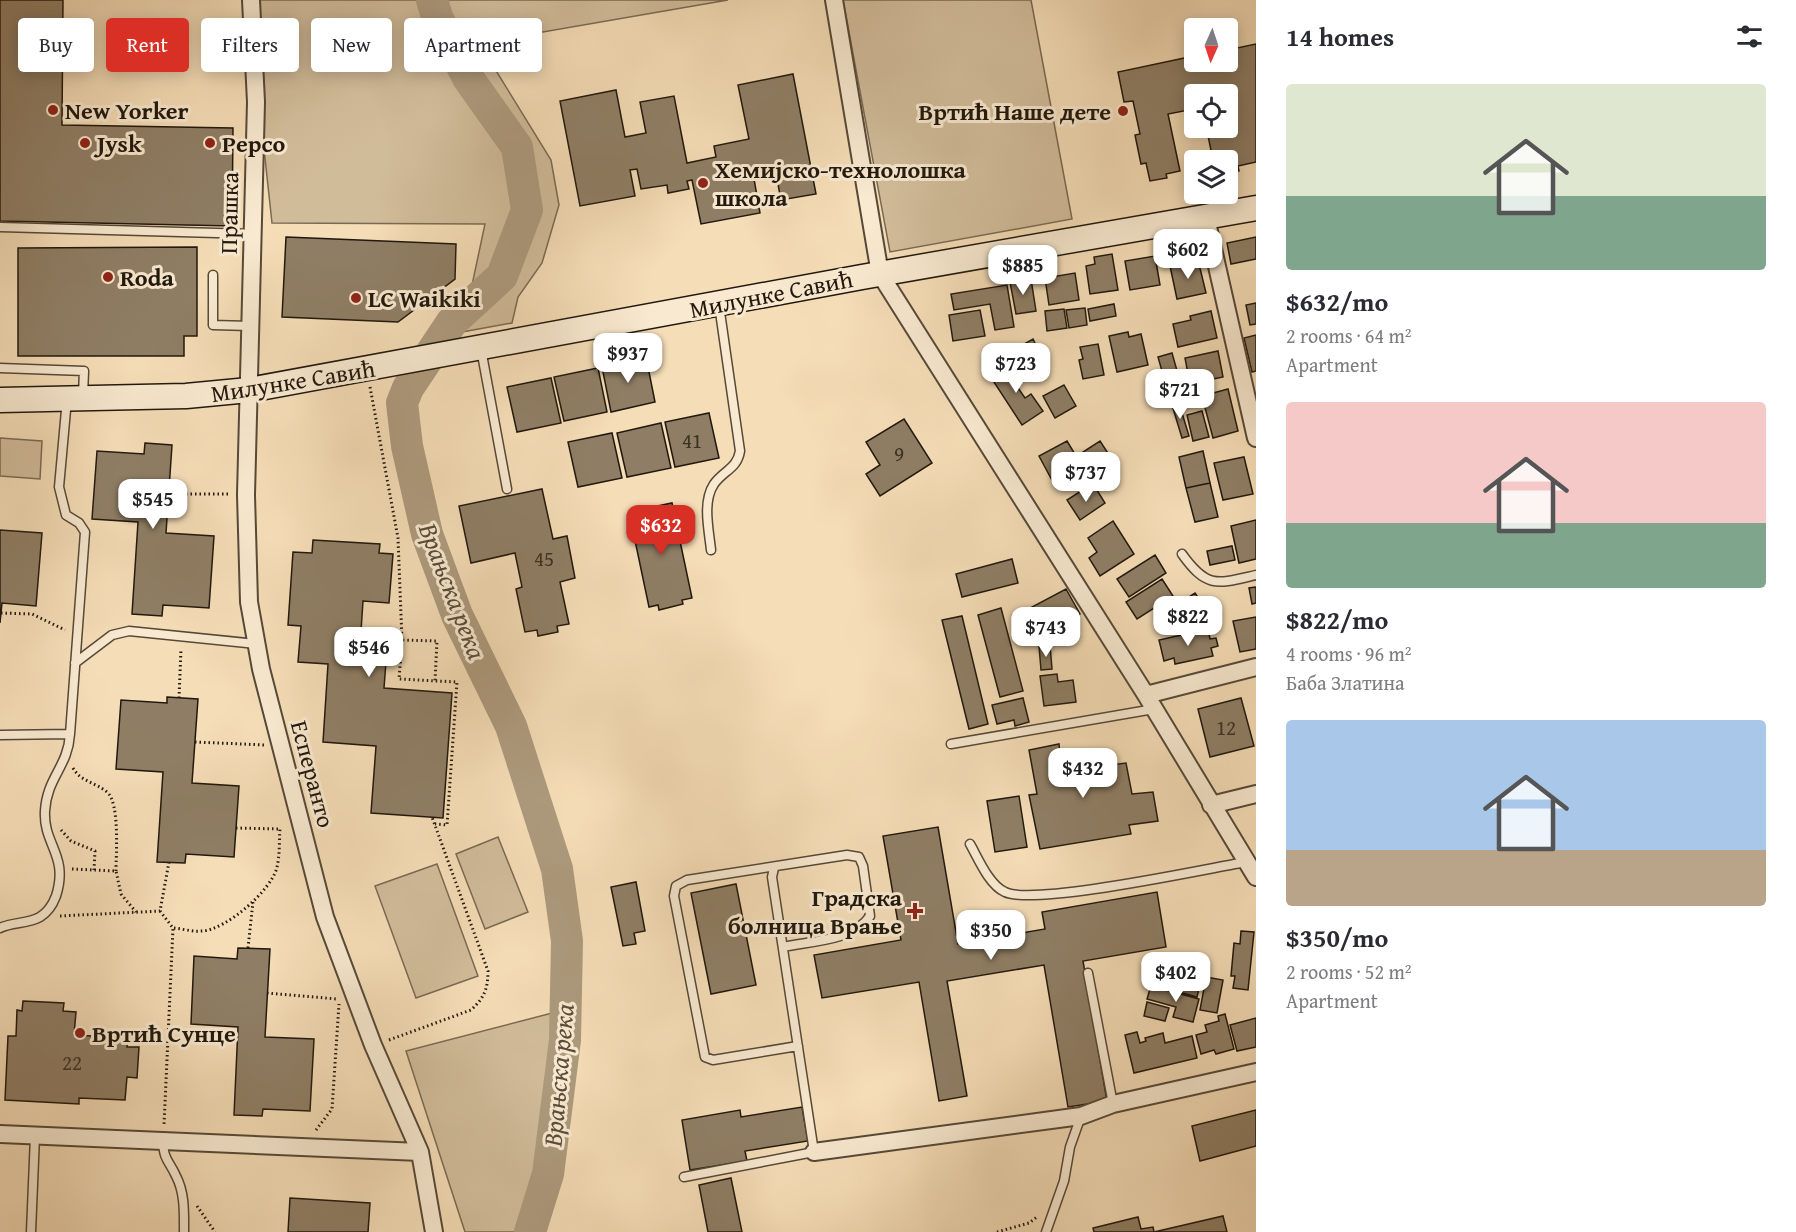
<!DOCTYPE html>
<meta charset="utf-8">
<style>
:root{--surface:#fff;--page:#f2f2f3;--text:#2b2b33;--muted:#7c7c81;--accent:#d93025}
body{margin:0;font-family:"Gentium Book Plus",serif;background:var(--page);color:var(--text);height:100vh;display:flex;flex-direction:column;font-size:22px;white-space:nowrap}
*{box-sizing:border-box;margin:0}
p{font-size:20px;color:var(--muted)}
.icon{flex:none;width:33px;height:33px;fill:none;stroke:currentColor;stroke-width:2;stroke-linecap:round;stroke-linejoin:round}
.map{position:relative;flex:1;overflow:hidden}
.sheet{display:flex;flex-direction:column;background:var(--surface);width:540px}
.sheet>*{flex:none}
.hud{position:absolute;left:18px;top:18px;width:570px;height:54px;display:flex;gap:12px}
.needle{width:39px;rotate:183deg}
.controls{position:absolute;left:1184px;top:18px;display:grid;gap:12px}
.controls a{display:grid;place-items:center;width:54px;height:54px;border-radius:6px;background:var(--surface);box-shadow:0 3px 15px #0003;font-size:30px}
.price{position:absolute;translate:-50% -51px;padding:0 14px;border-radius:12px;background:#fff;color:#222;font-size:20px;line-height:39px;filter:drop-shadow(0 2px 3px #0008)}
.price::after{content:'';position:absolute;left:50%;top:36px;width:18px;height:14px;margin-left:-9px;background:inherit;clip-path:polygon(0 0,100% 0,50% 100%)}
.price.selected{background:var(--accent);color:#fff}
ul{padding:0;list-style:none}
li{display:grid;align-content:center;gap:12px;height:318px;padding:0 30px}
li span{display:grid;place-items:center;height:186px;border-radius:6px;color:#555}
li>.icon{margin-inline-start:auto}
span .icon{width:108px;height:108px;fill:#fffc;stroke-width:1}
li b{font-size:26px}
h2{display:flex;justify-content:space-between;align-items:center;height:72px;padding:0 30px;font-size:26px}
.chip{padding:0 21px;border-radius:6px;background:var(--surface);box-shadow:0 3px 15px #0003;font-size:21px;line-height:54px}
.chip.selected{background:var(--accent);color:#fff}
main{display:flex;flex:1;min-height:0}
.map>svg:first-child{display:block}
.green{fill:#d1bc9a;stroke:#796a54;stroke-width:1.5}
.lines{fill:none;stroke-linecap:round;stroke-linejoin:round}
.river{stroke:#ad9a7d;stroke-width:32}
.building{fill:#8f7e65;stroke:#21180d;stroke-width:1.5}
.lane-casing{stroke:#564938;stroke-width:11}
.street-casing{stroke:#564938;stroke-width:20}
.secondary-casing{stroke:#21180d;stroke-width:27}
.path{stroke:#21180d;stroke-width:3;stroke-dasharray:1.5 3;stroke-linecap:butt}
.lane{stroke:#f8e9d0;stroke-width:8}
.street{stroke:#f8e9d0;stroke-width:16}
.secondary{stroke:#f8e9d0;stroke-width:24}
.poi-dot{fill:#8f2418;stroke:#f8e9d0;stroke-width:2}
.labels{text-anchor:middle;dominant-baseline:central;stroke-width:6;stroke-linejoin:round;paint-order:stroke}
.number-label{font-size:21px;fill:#3c3223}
.poi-label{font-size:24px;font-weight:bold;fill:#21180d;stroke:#f8e9d0;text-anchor:start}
.street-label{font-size:24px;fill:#21180d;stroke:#f8e9d0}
.water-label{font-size:26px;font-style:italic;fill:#594c3a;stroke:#f8e9d0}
</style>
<main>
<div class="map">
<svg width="1256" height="1232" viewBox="0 0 1256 1232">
<rect width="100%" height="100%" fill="#f5ddb7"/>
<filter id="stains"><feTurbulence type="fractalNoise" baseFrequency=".00333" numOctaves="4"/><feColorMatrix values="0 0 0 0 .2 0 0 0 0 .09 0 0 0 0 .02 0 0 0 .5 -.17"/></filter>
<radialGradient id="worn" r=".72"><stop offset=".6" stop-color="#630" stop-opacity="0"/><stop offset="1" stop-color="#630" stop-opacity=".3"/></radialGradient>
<!-- green -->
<path class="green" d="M248,0H728L479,43L551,160L559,205L542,263L518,297L512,323L462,332L485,224L272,223Z
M843,0H1031L1072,219L890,252Z
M0,438L42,441L40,479L0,476Z
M498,837L528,912L485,929L456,854Z
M437,864L478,976L416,998L375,886Z
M556,1012L537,1172L519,1232H465L406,1051Z"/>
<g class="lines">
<!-- river -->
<path class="river" d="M432,0L437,17L468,78L517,147L527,210L502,276L452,322L408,388L402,403L407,446L427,534L457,615L511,726L557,869L567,941L565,1040L548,1174L530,1232"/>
</g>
<!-- building -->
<path class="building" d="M0,0H63L62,125L233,128L232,226L0,221Z
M1256,44V162L1238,166L1239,171L1227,173V160H1213L1207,131L1215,130L1214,128H1227V94H1194V109L1168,114L1180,171L1166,174L1167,178L1150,181L1146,163L1141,164L1135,135L1140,134L1133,101L1124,102L1118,72L1194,56V62H1227V50Z
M793,74L816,194L781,200L776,174L754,179L760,213L701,224L692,180L687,181L689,189L668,193L667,185L641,189L637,169L630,170L635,196L580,206L560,101L616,90L625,137L646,133L640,102L674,96L687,163L716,157L714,146L749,139L738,85Z
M1192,236L1195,251L1166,256L1163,241Z
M286,237L456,244L455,279L398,322L282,317Z
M1256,237V259L1231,264L1227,243Z
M197,247V336H184V356H18V248Z
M1112,254L1118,290L1090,294L1086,266L1095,264L1094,257Z
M1155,256L1160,285L1130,290L1125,261Z
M1191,261L1192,266L1199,264L1206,293L1177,299L1170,266Z
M1075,273L1079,300L1049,305L1045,278Z
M1031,279L1036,311L1016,314L1010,282Z
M1007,285L1014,327L995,330L990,304L954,310L951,294Z
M1256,303V324L1250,325L1246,305Z
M1114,304L1116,316L1090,321L1088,309Z
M1085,308L1087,325L1069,328L1066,310Z
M1064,309L1067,328L1047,331L1045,311Z
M980,310L985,336L953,341L949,315Z
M1211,311L1217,338L1178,347L1173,324L1191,320L1190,316Z
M1128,332L1129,337L1141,334L1148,365L1117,372L1109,336Z
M1256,335V371L1252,372L1244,338Z
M1033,339L1039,351L1023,360L1017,348Z
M1098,344L1104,375L1083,379L1079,360L1083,359L1080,347Z
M1218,351L1223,377L1190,384L1185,358Z
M1172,353L1185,399L1171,403L1158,357Z
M646,357L655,402L611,412L602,367Z
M1009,362L1022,381L1016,385L1025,398L1031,394L1043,411L1022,425L990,376Z
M598,368L607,412L564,421L554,377Z
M551,378L561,423L517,432L507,387Z
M1064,385L1076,406L1055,418L1043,396Z
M1228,389L1238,431L1213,438L1202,396Z
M1179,403L1189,436L1182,438L1172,405Z
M1202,411L1209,437L1193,441L1187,415Z
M709,413L719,458L675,467L665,422Z
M904,419L932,463L880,496L866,474L880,465L866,442Z
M661,423L671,468L627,477L617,433Z
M612,433L622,478L578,487L568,442Z
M1067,441L1082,466L1053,482L1039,456Z
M1100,441L1113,461L1095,472L1083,452Z
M145,443L172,445L166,533L214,536L209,608L163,605L162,616L132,614L138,522L92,519L97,451L144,454Z
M1203,451L1210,483L1186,488L1179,457Z
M1244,457L1253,494L1223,500L1214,463Z
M1210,483L1218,517L1195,522L1186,488Z
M1095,487L1105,503L1080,520L1067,500L1084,489L1086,493Z
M542,489L553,539L567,536L575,578L560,582L569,624L557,626L558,632L538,636L537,630L525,632L516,589L522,587L515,553L471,563L459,506Z
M672,503L692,598L682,600L683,604L659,610L658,605L649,607L629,512Z
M1256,520V559L1239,563L1231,526Z
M1113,521L1134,554L1100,576L1089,558L1097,552L1088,538Z
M0,530L42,533L36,606L2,603L0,623Z
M313,540L380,544L379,553L393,554L389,603L363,601L359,661L386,662L384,688L452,693L443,818L371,813L376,746L323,742L328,664L298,662L301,626L288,625L293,552L312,553Z
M1232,546L1235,560L1210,565L1207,551Z
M1155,555L1166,573L1129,597L1117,579Z
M1012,559L1018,583L962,597L956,574Z
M1162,579L1173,596L1137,619L1126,602Z
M1256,587V603L1252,604L1249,588Z
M1066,589L1080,614L1045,632L1032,607Z
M1195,593L1201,602L1183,613L1178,604Z
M1001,608L1023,691L1000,697L978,615Z
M962,616L988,724L969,729L942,620Z
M1256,617V649L1240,652L1233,621Z
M1208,629L1210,639L1216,638L1218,646L1211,648L1213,656L1175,664L1174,658L1164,661L1159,640Z
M1050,645L1052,669L1041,670L1039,646Z
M1057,674L1058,682L1073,680L1076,702L1044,706L1040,676Z
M167,697L198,699L192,783L239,786L234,857L186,854L185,863L157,862L163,772L116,769L121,700L167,703Z
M1023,698L1029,722L1015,726L1014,720L997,724L992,705Z
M1241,698L1254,746L1210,757L1198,709Z
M1059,744L1060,754L1084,751L1087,768L1126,763L1132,794L1153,792L1158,821L1129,825L1131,834L1040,849L1029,795L1037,794L1029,750Z
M1019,796L1027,847L995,852L987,801Z
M938,827L958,944L1045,929L1042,912L1157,892L1166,947L1083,961L1107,1101L1068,1107L1044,965L947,981L967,1096L939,1101L919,982L822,998L814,955L901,940L883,836Z
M636,882L645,931L634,933L636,944L623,946L611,887Z
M736,884L756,985L711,994L691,893Z
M1241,931L1254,932L1248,990L1233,988L1235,976H1231L1234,943L1240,944Z
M238,948L270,949L265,1037L314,1039L310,1111L263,1109L262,1116L234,1115L238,1027L191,1024L194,956L237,959Z
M1177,973L1201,980L1197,997L1172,990Z
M1206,977L1223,980L1217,1013L1200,1010Z
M1151,986L1199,999L1193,1022L1173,1017L1176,1007L1147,999Z
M23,1001L64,1003L63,1011L76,1012L74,1035L128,1038L127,1047H139L137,1078L127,1077L125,1100L79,1098V1104L5,1100L8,1036H16L17,1010L22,1011Z
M1147,1002L1169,1008L1165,1021L1144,1016Z
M1225,1014L1234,1049L1216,1054L1214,1050L1201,1054L1196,1035L1207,1032L1205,1025L1219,1021L1218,1016Z
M1256,1018V1047L1237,1051L1230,1025Z
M1137,1032L1140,1043L1146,1041L1145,1038L1163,1033L1165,1043L1192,1036L1197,1058L1134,1073L1125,1035Z
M802,1107L808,1141L745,1151L747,1161L690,1170L682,1120L740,1110L741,1117Z
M1256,1110V1146L1200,1161L1192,1126Z
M731,1178L742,1232H708L699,1185Z
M290,1198L370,1203L368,1232H288Z
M1223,1216L1227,1232H1094L1093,1228L1138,1217L1141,1229L1153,1227L1154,1232Z"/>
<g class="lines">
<defs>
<path id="lane" d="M0,227L253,234
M213,275V325L250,326
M481,349L507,489
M0,368L84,371L83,395
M711,550C709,530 702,502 714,484C724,470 737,469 740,451L719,305
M1182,554C1207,589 1217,584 1256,575
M75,663L112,635L129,631L257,644
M0,735L70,734L85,532L79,523L66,515L59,487L67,399
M951,744L1154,709
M970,844C978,858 989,885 1005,892C1034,906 1205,869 1246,862
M0,928C12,922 28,924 40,917C48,912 53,904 56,896C69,855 43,845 45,811C47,777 68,767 70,734
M783,947C810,941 854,941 870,916L863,866L859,857L847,855L687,880L676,886L674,896L705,1057L713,1060L798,1046
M1088,973L1113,1104
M163,1142C164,1161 169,1160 176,1176C185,1193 184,1213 184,1232
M684,1177L814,1152L772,877L774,868
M31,1232L35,1136
M1046,1232L1064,1181L1070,1147L1081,1116"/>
<path id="street" d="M251,0L256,102L246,495L249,602L261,669L325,917L373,1045L420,1152L434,1232
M834,0L880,274L1146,695L1256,877
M1206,218L1256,438
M1146,695L1256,667
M1211,805L1256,794
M0,1134L420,1152
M814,1152L1081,1116L1113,1104L1256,1072"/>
<path id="secondary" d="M0,400L186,396L249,390L862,277L1256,208"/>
</defs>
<!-- lane casing -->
<use href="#lane" class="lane-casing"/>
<!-- street casing -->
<use href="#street" class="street-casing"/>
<!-- secondary casing -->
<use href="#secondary" class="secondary-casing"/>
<!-- path -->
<path class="path" d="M370,387L398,538L402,640L437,641L435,681
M168,494H230
M1,613L32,614L65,630
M361,637L402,640L399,679L457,682L447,825L435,824
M179,698L181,649
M195,742L265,745
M73,768C81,782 95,782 107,792C120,803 116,854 116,871
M236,828L280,829
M61,830L71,841L95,851L94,870
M72,869L116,871L121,894L136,912
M160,911L173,928L164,1125
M60,916L160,911L169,862
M174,928C183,929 193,932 202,931C226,930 272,890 277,867C280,855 279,841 280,829
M248,948L253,902
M267,993L337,999
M389,1040L471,1010C484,998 488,989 488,971L432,817
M316,1130L332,1109L339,1004
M197,1206L215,1232
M997,1232L1029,1223L1037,1217"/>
<!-- lane -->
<use href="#lane" class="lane"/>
<!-- street -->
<use href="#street" class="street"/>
<!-- secondary -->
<use href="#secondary" class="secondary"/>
</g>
<!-- markers -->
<g class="poi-dot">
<circle cx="53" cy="110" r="6"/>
<circle cx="1123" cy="111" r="6"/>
<circle cx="85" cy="143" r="6"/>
<circle cx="210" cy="143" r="6"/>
<circle cx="703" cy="183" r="6"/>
<circle cx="108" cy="277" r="6"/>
<circle cx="356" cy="298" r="6"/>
<path d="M912 902h6v6h6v6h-6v6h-6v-6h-6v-6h6z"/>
<circle cx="80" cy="1033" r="6"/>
</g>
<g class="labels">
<!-- number labels -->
<g class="number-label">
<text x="692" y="440">41</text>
<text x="899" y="453">9</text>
<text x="544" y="558">45</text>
<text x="1226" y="727">12</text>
<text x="72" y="1062">22</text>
</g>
<!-- poi labels -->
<g class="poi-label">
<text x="65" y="110">New Yorker</text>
<text x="1111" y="111" text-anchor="end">Вртић Наше дете</text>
<text x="97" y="143">Jysk</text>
<text x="222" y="143">Pepco</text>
<text x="715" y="169">Хемијско-технолошка<tspan x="715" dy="28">школа</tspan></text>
<text x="120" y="277">Roda</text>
<text x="368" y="298">LC Waikiki</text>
<text x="902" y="897" text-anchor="end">Градска<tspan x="902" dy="28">болница Врање</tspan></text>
<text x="92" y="1033">Вртић Сунце</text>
</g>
<!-- street labels -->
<g class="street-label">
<text transform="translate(229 213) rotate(-89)">Прашка</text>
<text transform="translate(771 294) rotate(-11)">Милунке Савић</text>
<text transform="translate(293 381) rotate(-9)">Милунке Савић</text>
<text transform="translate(313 774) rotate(75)">Есперанто</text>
</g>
<!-- water labels -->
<g class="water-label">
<text transform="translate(453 591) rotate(69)">Врањска река</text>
<text transform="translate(558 1075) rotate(-85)">Врањска река</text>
</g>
</g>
<rect width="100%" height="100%" filter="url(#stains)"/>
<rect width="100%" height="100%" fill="url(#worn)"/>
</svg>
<div class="controls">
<a><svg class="needle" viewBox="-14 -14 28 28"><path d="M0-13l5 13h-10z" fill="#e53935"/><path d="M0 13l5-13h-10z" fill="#7c7c81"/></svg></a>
<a><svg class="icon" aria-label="locate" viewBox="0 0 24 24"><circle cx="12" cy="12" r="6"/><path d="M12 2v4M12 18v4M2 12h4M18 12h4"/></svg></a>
<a><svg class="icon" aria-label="layers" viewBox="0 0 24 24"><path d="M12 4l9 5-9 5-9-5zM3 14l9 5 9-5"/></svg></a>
</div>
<b class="price" style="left:1188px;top:280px">$602</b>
<b class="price" style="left:1023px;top:296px">$885</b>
<b class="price" style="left:628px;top:384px">$937</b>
<b class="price" style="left:1016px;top:394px">$723</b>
<b class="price" style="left:1180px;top:420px">$721</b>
<b class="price" style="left:1086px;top:503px">$737</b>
<b class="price" style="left:153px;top:530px">$545</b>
<b class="price selected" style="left:661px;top:556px">$632</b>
<b class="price" style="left:1188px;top:647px">$822</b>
<b class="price" style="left:1046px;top:658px">$743</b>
<b class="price" style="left:369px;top:678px">$546</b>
<b class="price" style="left:1083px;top:799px">$432</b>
<b class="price" style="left:991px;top:961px">$350</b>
<b class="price" style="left:1176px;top:1003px">$402</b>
<div class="hud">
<a class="chip">Buy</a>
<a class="chip selected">Rent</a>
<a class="chip">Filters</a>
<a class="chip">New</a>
<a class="chip">Apartment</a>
</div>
</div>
<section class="sheet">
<h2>14 homes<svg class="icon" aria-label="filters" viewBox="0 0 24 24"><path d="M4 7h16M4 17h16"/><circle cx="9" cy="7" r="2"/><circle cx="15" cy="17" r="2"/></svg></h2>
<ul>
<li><span style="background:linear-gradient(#dfe7d0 60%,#7fa58c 0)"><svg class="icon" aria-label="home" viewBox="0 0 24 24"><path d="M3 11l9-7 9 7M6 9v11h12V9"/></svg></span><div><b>$632/mo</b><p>2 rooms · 64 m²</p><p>Apartment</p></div></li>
<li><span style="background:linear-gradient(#f6c9c9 65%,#7fa58c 0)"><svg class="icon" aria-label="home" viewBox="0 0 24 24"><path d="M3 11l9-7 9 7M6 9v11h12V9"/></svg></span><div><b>$822/mo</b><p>4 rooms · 96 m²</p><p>Баба Златина</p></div></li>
<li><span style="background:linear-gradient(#a9c7e8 70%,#b9a48a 0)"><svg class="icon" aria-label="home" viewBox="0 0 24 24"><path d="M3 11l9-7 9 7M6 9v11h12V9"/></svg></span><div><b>$350/mo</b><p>2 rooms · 52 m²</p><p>Apartment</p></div></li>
</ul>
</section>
</main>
